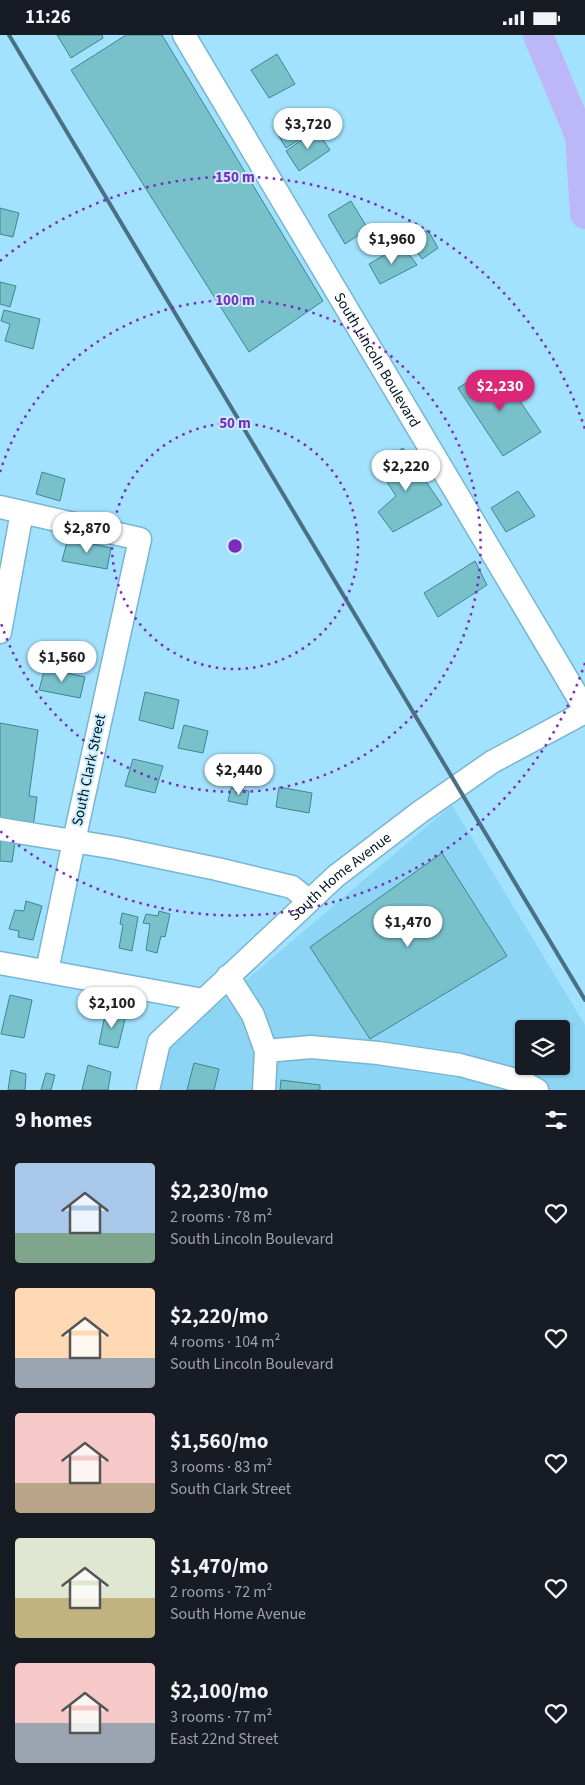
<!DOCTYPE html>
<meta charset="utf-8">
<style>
:root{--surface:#171b24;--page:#20242c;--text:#f1f3f6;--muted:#9ea1a6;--accent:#db2777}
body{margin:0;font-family:"Source Sans 3",sans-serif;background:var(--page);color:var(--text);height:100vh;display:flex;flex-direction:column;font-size:19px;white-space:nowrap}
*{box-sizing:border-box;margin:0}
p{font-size:16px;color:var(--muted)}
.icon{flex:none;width:28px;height:28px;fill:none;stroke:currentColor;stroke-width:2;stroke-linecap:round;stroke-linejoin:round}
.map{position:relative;height:1055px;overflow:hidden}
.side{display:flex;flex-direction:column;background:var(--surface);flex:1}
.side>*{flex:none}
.fabs{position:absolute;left:515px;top:985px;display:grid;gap:10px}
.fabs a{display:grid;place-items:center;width:55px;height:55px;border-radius:5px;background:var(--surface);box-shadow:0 1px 4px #0004;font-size:25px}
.price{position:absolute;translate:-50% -42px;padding:0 11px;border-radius:18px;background:#fff;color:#222;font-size:16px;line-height:32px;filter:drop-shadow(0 1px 2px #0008)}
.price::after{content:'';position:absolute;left:50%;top:30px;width:15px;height:11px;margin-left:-8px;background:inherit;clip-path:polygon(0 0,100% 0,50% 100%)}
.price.on{background:var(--accent);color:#fff}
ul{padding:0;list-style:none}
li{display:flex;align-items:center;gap:15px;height:125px;padding:0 15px}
li span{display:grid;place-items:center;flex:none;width:140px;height:100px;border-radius:5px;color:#555}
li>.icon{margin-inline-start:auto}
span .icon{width:60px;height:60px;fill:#fffc;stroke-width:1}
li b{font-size:21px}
h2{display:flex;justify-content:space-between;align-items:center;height:60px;padding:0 15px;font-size:21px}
.status{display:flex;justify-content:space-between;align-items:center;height:35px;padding:0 25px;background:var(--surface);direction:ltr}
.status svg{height:14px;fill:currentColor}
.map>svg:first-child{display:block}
.built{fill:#8dd5f4;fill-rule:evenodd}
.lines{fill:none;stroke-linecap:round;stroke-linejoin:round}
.river{stroke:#bbb7f9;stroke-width:30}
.building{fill:#78c1cb;stroke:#3d8790}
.minor-casing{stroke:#77b5d0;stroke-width:25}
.minor{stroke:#fff;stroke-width:22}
.rail{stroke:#497183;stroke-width:4}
.ring{fill:none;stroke:#7b2cbf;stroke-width:2.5;stroke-dasharray:2.5 5}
.labels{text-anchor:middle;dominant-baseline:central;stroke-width:4;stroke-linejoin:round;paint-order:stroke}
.street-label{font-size:15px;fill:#00151f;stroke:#c7ecfc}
.centre{fill:#7b2cbf;stroke:#c7ecfc;stroke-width:2.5}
.ring-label{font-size:15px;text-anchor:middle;font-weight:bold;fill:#7b2cbf;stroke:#c7ecfc;stroke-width:4;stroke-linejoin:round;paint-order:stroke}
</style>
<div class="status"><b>11:26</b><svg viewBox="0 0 49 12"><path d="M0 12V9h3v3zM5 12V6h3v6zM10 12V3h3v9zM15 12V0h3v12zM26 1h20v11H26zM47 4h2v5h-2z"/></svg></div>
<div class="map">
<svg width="585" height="1055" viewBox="0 0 585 1055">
<rect width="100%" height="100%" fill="#a3e2fe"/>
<!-- built -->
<path class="built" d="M452,770L585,990V1055H160L171,1009ZM524,994H561V1031H524Z"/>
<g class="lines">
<!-- river -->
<path class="river" d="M538,0L580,101L585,179"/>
</g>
<!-- building -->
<path class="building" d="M57,0H102L103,3L71,23Z
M126,0H162L323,266L249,317L71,35Z
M277,19L295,49L269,63L251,35Z
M296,81L308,99L286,113L275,95Z
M316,95L330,115L299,136L286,116Z
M351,166L368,194L345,209L328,180Z
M0,173L19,178L13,202L0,199Z
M428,195L438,213L422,224L409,206Z
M402,210L417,230L380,249L369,229Z
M0,247L16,251L10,272L0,269Z
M4,275L40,284L33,314L5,306L10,289L1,286Z
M500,337L541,397L503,421L458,353L479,340L484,348Z
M403,413L442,470L393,497L378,477L396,461L376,430Z
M42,437L65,444L60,466L36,459Z
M518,456L535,481L506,497L491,473Z
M68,503L111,513L107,534L62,526Z
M475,526L487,550L438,582L424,558Z
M45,633L85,642L80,663L39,655Z
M145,657L179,665L173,694L139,685Z
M0,688L38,695L29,761L37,762L33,793L0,786Z
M184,690L208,696L203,718L178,713Z
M133,724L163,731L155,758L125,751Z
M279,752L312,758L309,778L276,772Z
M231,753L249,756L247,770L228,766Z
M0,806L15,807L12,827L0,826Z
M442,818L507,921L370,1004L310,912Z
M26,866L42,871L33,905L18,902L19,896L9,894L15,875L24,876Z
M159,876L170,879L165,902L161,901L157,918L146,915L150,889L143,888L146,879L158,881Z
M122,878L138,882L132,916L119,913L123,890L120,889Z
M10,960L32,965L24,1003L1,999Z
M106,975L126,980L118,1013L99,1009Z
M194,1028L219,1034L214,1055H187Z
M88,1030L111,1037L108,1055H82Z
M11,1035L26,1039L25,1055H8Z
M46,1038L55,1040L51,1055H41Z
M281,1045L320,1050V1055H280Z"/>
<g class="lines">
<defs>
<g id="minor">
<path id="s1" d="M184,0L585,674"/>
<path d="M0,472L140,504L74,806L47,936"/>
<path d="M0,597L22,477"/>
<path d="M0,794L116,813L217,834L292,852L309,866"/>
<path d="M0,928L203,965"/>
<path d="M228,941L253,980L266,1016L264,1055"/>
<path d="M266,1016L311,1012L378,1018L460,1030L523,1047L537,1055"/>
<path id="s2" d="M148,1055L159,1007L336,841L420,777L492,727L585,677"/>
</g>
</defs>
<!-- minor casing -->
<use href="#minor" class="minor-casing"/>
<!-- minor -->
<use href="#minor" class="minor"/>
<!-- rail -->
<path class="rail" d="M9,0L585,965"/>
</g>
<!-- distance rings -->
<g class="ring">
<circle cx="235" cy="511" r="123"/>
<path d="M0 437A246 246 0 1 1 0 585"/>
<path d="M585 628A369 369 0 0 1 0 796M0 226A369 369 0 0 1 585 394"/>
</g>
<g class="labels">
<!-- street labels -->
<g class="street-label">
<text stroke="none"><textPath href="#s1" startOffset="378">South Lincoln Boulevard</textPath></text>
<text transform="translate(89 735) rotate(-78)">South Clark Street</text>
<text stroke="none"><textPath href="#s2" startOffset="295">South Home Avenue</textPath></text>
</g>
</g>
<circle cx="235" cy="511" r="8" class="centre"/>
<g class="ring-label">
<text x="235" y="147">150 m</text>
<text x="235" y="270">100 m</text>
<text x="235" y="393">50 m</text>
</g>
</svg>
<div class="fabs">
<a><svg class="icon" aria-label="layers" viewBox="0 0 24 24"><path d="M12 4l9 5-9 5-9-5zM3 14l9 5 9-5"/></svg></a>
</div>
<b class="price" style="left:308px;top:115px">$3,720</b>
<b class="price" style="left:392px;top:230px">$1,960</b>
<b class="price on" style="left:500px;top:377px">$2,230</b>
<b class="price" style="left:406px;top:457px">$2,220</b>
<b class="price" style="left:87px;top:519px">$2,870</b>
<b class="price" style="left:62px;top:648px">$1,560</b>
<b class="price" style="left:239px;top:761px">$2,440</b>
<b class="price" style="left:408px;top:913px">$1,470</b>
<b class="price" style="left:112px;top:994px">$2,100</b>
</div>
<section class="side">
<h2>9 homes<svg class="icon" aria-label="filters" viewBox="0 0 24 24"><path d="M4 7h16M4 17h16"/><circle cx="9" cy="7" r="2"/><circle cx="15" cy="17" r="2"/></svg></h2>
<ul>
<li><span style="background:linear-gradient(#a9c7e8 70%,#7fa58c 0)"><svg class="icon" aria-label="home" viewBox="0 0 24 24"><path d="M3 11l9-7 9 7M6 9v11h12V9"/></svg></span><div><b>$2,230/mo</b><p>2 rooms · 78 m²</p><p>South Lincoln Boulevard</p></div><svg class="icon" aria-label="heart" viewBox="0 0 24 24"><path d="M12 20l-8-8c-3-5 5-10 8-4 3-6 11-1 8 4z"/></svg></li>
<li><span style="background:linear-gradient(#ffd9b3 70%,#9aa5b1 0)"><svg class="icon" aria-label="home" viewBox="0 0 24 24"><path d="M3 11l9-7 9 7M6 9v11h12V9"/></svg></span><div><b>$2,220/mo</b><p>4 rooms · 104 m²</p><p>South Lincoln Boulevard</p></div><svg class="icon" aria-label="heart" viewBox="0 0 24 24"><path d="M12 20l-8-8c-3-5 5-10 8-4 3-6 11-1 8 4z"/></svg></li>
<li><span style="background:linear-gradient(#f6c9c9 70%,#b9a48a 0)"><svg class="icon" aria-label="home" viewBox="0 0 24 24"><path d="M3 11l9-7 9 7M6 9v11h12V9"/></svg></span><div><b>$1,560/mo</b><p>3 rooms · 83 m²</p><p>South Clark Street</p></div><svg class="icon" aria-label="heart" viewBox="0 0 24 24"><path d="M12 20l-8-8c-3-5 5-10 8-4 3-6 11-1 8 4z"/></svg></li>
<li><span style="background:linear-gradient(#dfe7d0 60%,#c2b280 0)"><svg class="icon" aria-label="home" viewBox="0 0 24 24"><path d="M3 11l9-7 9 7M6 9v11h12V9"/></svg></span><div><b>$1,470/mo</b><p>2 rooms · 72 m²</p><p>South Home Avenue</p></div><svg class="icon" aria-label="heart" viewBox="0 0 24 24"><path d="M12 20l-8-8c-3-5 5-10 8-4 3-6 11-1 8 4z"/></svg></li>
<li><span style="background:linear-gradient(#f6c9c9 60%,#9aa5b1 0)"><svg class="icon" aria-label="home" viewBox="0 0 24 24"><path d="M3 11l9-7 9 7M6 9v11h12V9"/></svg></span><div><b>$2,100/mo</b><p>3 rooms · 77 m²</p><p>East 22nd Street</p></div><svg class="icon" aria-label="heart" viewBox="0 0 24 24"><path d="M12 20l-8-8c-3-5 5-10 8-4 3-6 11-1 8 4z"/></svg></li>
</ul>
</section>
